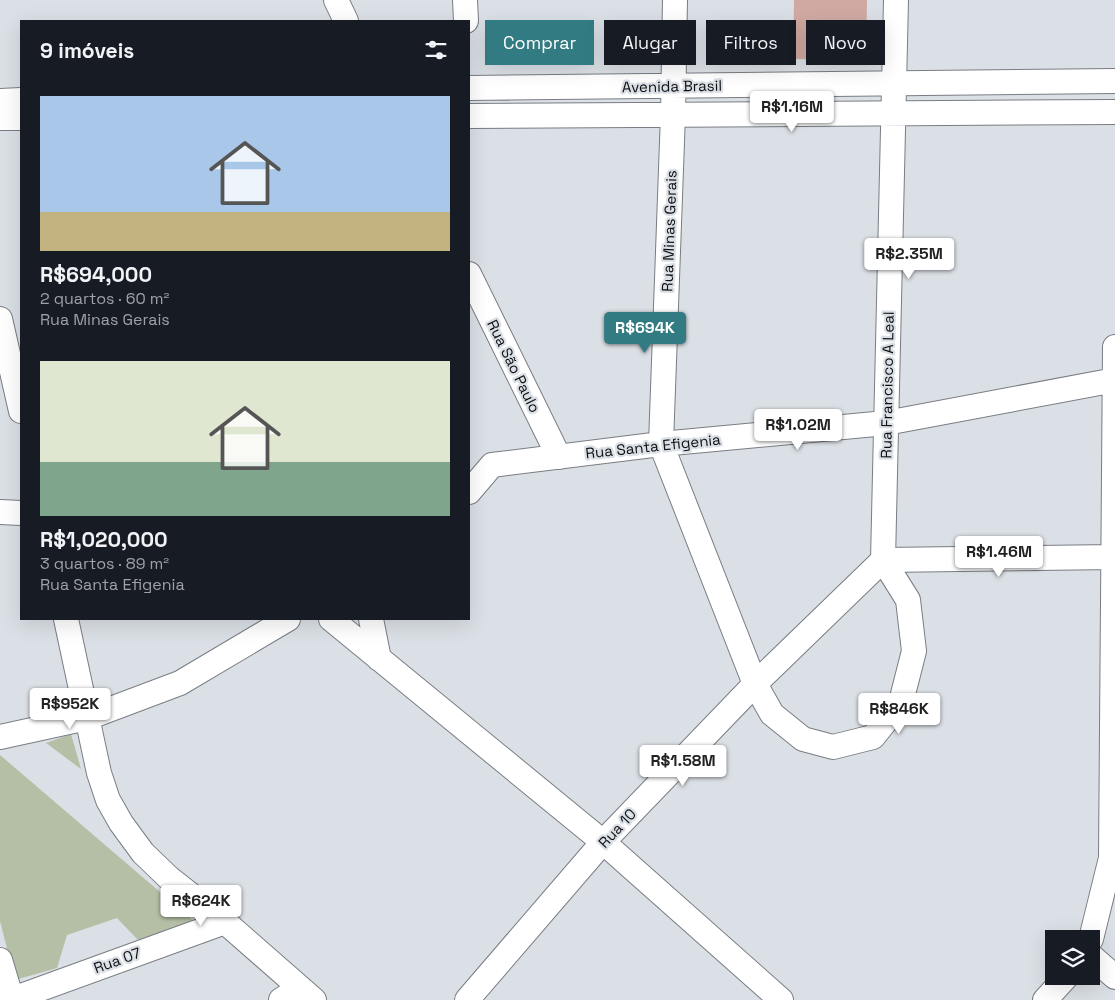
<!DOCTYPE html>
<html lang="pt">
<meta charset="utf-8">
<style>
:root{--surface:#171b24;--page:#242831;--text:#f1f3f6;--muted:#9ea1a6;--accent:#337b82}
body{margin:0;font-family:"Space Grotesk",sans-serif;background:var(--page);color:var(--text);height:100vh;display:flex;flex-direction:column;font-size:19px;white-space:nowrap}
*{box-sizing:border-box;margin:0}
p{font-size:16px;color:var(--muted)}
.icon{flex:none;width:28px;height:28px;fill:none;stroke:currentColor;stroke-width:2;stroke-linecap:round;stroke-linejoin:round}
.map{position:relative;flex:1;overflow:hidden}
.drawer{position:absolute;left:20px;top:20px;width:450px;height:600px;display:flex;flex-direction:column;background:var(--surface);border-radius:0px;box-shadow:0 5px 20px #0002}
.drawer>*{flex:none}
.hud{position:absolute;left:485px;top:20px;width:475px;height:45px;display:flex;gap:10px}
.tools{position:absolute;left:1045px;top:930px;display:grid;gap:10px}
.tools a{display:grid;place-items:center;width:55px;height:55px;border-radius:0px;background:var(--surface);box-shadow:0 5px 20px #0002;font-size:25px}
.price{position:absolute;translate:-50% -42px;padding:0 11px;border-radius:5px;background:#fff;color:#222;font-size:16px;line-height:32px;filter:drop-shadow(0 1px 2px #0008)}
.price::after{content:'';position:absolute;left:50%;top:30px;width:15px;height:11px;margin-left:-8px;background:inherit;clip-path:polygon(0 0,100% 0,50% 100%)}
.price.current{background:var(--accent);color:#fff}
ul{padding:0;list-style:none}
li{display:grid;align-content:center;gap:10px;height:265px;padding:0 20px}
li span{display:grid;place-items:center;height:155px;border-radius:0px;color:#555}
li>.icon{margin-inline-start:auto}
span .icon{width:90px;height:90px;fill:#fffc;stroke-width:1}
li b{font-size:21px}
h2{display:flex;justify-content:space-between;align-items:center;height:60px;padding:0 20px;font-size:21px}
.tag{padding:0 18px;border-radius:0px;background:var(--surface);box-shadow:0 5px 20px #0002;font-size:18px;line-height:45px}
.tag.current{background:var(--accent);color:#fff}
.map>svg:first-child{display:block}
.green{fill:#b5bfa5}
.building{fill:#d0a9a2}
.lines{fill:none;stroke-linecap:round;stroke-linejoin:round}
.minor-casing{stroke:#797d83;stroke-width:26}
.minor{stroke:#fff;stroke-width:24}
.labels{text-anchor:middle;dominant-baseline:central;stroke-width:4.5;stroke-linejoin:round;paint-order:stroke}
.street-label{font-size:15px;fill:#0f1012;stroke:#dbe0e6}
</style>
<div class="map">
<svg width="1115" height="1000" viewBox="0 0 1115 1000">
<rect width="100%" height="100%" fill="#dbe0e6"/>
<!-- green -->
<path class="green" d="M71,734L81,769L46,743Z
M0,755L195,922L139,941L117,918L67,935L57,968L15,980L0,921Z"/>
<!-- building -->
<path class="building" d="M794,0H867L866,61L793,59Z"/>
<g class="lines">
<defs>
<path id="minor" d="M336,0L346,21
M465,0L466,21
M675,0L673,114L661,444L755,684L772,714L803,739L833,747L873,737L901,702L914,651L908,600L883,560
M469,88L1115,81
M0,101L21,100
M469,116L1115,112
M0,118H21
M469,274L559,457
M0,319L21,411
M469,492L492,465L661,444L886,423L1115,380
M0,512L21,513
M883,560L896,0
M883,560L1115,557
M66,619L99,773L108,800L121,823L143,853L169,878L225,922L314,1000
M331,619L603,842L781,1000
M371,619L379,659
M0,737L87,718L180,683L288,619
M1091,939L1111,858L1115,347
M1091,956L1115,977
M0,960L12,1000
M10,1000L225,922
M281,1000L300,988
M467,1000L603,842L755,684L883,560
M1045,1000L1067,976"/>
</defs>
<!-- minor casing -->
<use href="#minor" class="minor-casing"/>
<!-- minor -->
<use href="#minor" class="minor"/>
</g>
<g class="labels">
<!-- street labels -->
<g class="street-label">
<text transform="translate(672 86) rotate(-1)">Avenida Brasil</text>
<text transform="translate(669 231) rotate(-88)">Rua Minas Gerais</text>
<text transform="translate(514 366) rotate(64)">Rua São Paulo</text>
<text transform="translate(887 385) rotate(-89)">Rua Francisco A Leal</text>
<text transform="translate(653 446) rotate(-6)">Rua Santa Efigenia</text>
<text transform="translate(617 828) rotate(-47)">Rua 10</text>
<text transform="translate(117 960) rotate(-20)">Rua 07</text>
</g>
</g>
</svg>
<div class="tools">
<a><svg class="icon" aria-label="layers" viewBox="0 0 24 24"><path d="M12 4l9 5-9 5-9-5zM3 14l9 5 9-5"/></svg></a>
</div>
<b class="price" style="left:792px;top:133px">R$1.16M</b>
<b class="price" style="left:909px;top:280px">R$2.35M</b>
<b class="price current" style="left:645px;top:354px">R$694K</b>
<b class="price" style="left:798px;top:451px">R$1.02M</b>
<b class="price" style="left:999px;top:578px">R$1.46M</b>
<b class="price" style="left:70px;top:730px">R$952K</b>
<b class="price" style="left:899px;top:735px">R$846K</b>
<b class="price" style="left:683px;top:787px">R$1.58M</b>
<b class="price" style="left:201px;top:927px">R$624K</b>
<div class="hud">
<a class="tag current">Comprar</a>
<a class="tag">Alugar</a>
<a class="tag">Filtros</a>
<a class="tag">Novo</a>
</div>
<section class="drawer">
<h2>9 imóveis<svg class="icon" aria-label="filters" viewBox="0 0 24 24"><path d="M4 7h16M4 17h16"/><circle cx="9" cy="7" r="2"/><circle cx="15" cy="17" r="2"/></svg></h2>
<ul>
<li><span style="background:linear-gradient(#a9c7e8 75%,#c2b280 0)"><svg class="icon" aria-label="home" viewBox="0 0 24 24"><path d="M3 11l9-7 9 7M6 9v11h12V9"/></svg></span><div><b>R$694,000</b><p>2 quartos · 60 m²</p><p>Rua Minas Gerais</p></div></li>
<li><span style="background:linear-gradient(#dfe7d0 65%,#7fa58c 0)"><svg class="icon" aria-label="home" viewBox="0 0 24 24"><path d="M3 11l9-7 9 7M6 9v11h12V9"/></svg></span><div><b>R$1,020,000</b><p>3 quartos · 89 m²</p><p>Rua Santa Efigenia</p></div></li>
</ul>
</section>
</div>
